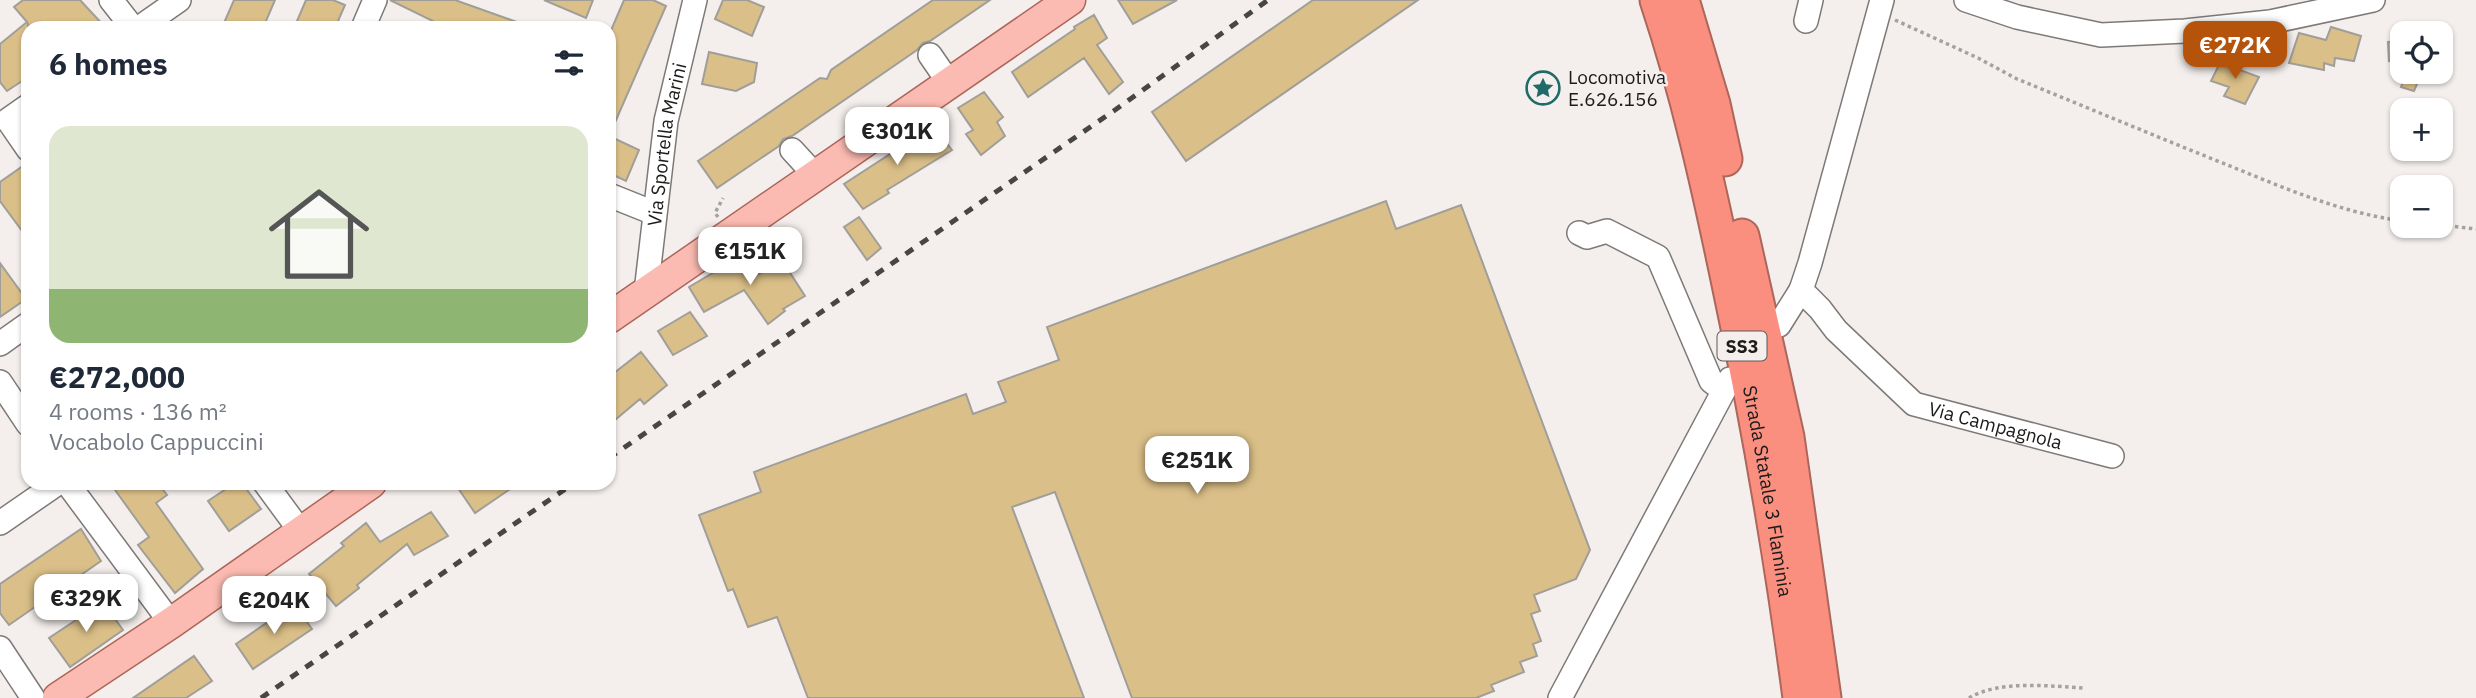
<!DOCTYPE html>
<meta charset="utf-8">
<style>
:root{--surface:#fff;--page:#f2f2f3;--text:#1f2937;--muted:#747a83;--accent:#b45309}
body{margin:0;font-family:"IBM Plex Sans",sans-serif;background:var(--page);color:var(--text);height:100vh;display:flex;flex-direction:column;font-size:26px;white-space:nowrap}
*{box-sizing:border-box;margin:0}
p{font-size:23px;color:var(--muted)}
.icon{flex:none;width:38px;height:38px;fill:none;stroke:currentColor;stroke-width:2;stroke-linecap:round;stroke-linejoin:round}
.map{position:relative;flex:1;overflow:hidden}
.drawer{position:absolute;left:21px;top:21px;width:595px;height:469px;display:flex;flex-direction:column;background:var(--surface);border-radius:21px;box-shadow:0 2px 5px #0004}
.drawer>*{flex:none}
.controls{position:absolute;left:2390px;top:21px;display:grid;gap:14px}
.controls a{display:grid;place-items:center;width:63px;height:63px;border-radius:14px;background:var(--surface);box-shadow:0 2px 5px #0004;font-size:35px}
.price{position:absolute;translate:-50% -60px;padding:0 16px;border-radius:14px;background:#fff;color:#222;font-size:23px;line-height:46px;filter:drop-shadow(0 2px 4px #0008)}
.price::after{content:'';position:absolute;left:50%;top:42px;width:21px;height:16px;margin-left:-10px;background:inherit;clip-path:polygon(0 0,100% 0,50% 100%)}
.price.active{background:var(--accent);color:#fff}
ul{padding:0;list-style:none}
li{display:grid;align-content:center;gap:14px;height:371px;padding:0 28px}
li span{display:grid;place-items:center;height:217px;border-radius:21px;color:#555}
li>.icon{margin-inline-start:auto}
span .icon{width:126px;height:126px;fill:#fffc;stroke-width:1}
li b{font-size:30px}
h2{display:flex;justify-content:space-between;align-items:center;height:84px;padding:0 28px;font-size:30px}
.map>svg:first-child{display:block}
.building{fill:#dbbf88;stroke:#a09e99;stroke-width:2}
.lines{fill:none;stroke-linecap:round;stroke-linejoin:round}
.minor-casing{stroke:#7d7976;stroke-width:26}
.major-casing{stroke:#ac665b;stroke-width:33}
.highway-casing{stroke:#ac665b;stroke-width:37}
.path{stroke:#a5a19f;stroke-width:3.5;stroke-dasharray:3.5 3.5;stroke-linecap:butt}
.minor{stroke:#fff;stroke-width:23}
.major{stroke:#fcbbb2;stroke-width:30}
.highway{stroke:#fa8e7f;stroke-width:33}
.rail{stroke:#474643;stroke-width:5;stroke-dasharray:9 9;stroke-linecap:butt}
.labels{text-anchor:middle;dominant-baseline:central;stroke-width:5;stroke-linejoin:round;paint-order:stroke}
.shield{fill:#f4efec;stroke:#5d5b58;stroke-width:2}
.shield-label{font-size:18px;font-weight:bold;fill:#1c1b19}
.poi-label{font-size:19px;fill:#1c1b19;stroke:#f4efec;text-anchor:start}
.street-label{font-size:19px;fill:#1c1b19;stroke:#f4efec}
</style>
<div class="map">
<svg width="2476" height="698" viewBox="0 0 2476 698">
<rect width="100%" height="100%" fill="#f4efec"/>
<!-- building -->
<path class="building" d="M23,0H80L106,28H31L28,24V77L7,91L0,82V44L27,22L14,7Z
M234,0H275L263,28H238L224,23Z
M306,0H333L345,5L335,28H294Z
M390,0H455L528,26V28H447Z
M544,0H593L586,18Z
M624,0H653L666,6L609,136L639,150L626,181L609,173V35Z
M723,0H747L764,7L752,36L715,19Z
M933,0H990L930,41L923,43L917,50L792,136L783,139L779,146L717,188L698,161L820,78L827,79L831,70Z
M1118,0H1177L1133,24Z
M1313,0H1418L1186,161L1152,112Z
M1094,15L1107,38L1097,45L1123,82L1109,94L1084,58L1028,97L1012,72L1075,29L1074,27Z
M2331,27L2361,36L2354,61L2335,58L2334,66L2324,63V70L2289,63L2299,33L2326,40Z
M2403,41V59L2389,61L2388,42Z
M709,52L757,63L754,82L736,91L702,84Z
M2222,59L2238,66L2237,69L2259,77L2245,104L2224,96L2229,87L2211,81Z
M2406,72H2422L2414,91L2401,87Z
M984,92L1003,117L997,122L1005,136L981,155L966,134L973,130L958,108Z
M933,126L952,150L887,190L889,193L863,209L844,184Z
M23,166L28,173V239L0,201V182Z
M1386,201L1396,229L1461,205L1590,550L1576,579L1534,595L1540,611L1531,614L1541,641L1533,644L1537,656L1520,662L1524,672L1491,685L1494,691L1476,698H1132L1055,492L1012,507L1084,698H808L777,617L748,627L733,589L728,591L699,515L761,492L754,472L966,394L973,414L1006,402L998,382L1059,360L1047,327Z
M859,217L881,248L867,260L844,227Z
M743,252L759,274L781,259L805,296L783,309L785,311L768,324L744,290L704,312L689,287L726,265L725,264Z
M0,263L26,299L0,317Z
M690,312L707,336L673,355L658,331Z
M641,352L667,385L644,404L640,399L609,425V377Z
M110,483H158L167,495L156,503L203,569L175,593L138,545L149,537Z
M235,483H242L261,509L229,531L208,501Z
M466,483H519L475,513L458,488Z
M431,512L448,536L414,555L407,544L357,585L359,588L336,606L309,574L344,546L341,543L366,523L380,542Z
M81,529L101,561L9,625L0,613V584Z
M103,602L123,630L70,667L49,638Z
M294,604L312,629L253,669L236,644Z
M194,656L212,681L186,698H133Z"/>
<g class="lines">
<defs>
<g id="minor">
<path d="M111,0L133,28"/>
<path d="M1966,0L2017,17L2101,35L2185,31L2270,22L2373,0"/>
<path d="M1806,21L1811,0"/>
<path d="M139,28L179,0"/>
<path d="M363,28L375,0"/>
<path d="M930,55L950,84"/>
<path d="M28,106L8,120L28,149"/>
<path d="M792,150L815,175"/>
<path d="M609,195L654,213"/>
<path d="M1579,233L1587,237L1607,231L1658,257L1711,381L1723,390"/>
<path id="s1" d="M1801,290L1820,309L1836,330L1914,404L2112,456"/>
<path id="s2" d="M646,292L666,121L695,0"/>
<path d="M1779,325L1801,290L1810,263L1882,0"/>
<path d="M0,344L28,324"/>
<path d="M0,382L28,424"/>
<path d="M67,483L171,623"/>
<path d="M265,483L301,532"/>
<path d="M0,523L58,483"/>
<path d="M0,648L33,698"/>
<path d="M1560,698L1730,379"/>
</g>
<path id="major" d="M609,318L1070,0
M58,698L171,623L371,483"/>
<g id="highway">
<path id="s3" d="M1657,0C1688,93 1709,188 1729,284C1758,421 1782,559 1800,698"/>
<path d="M1682,0L1713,104L1725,159"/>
<path d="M1742,236L1787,437L1824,698"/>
</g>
</defs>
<!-- minor casing -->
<use href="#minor" class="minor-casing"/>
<!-- major casing -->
<use href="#major" class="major-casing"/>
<!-- highway casing -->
<use href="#highway" class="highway-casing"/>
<!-- path -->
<path class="path" d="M1895,20L1978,58L2017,79C2086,107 2155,136 2225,164C2282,187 2341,213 2403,221
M718,217L715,213L723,198
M2441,225L2476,229
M1969,698C1998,680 2050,686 2083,688"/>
<!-- minor -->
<use href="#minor" class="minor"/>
<!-- major -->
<use href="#major" class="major"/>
<!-- highway -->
<use href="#highway" class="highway"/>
<!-- rail -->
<path class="rail" d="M609,458L1115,110L1268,0
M261,698L574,483"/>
</g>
<!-- icons -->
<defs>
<symbol id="sight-ring" viewBox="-11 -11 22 22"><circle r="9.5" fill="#f4efec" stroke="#206b6a" stroke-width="1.5"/><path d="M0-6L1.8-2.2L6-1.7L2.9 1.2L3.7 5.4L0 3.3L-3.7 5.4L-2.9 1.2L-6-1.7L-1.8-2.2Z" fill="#206b6a"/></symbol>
</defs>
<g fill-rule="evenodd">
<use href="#sight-ring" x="1524" y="69" width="38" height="38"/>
</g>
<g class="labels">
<!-- shield labels -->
<rect class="shield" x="1717.5" y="331.5" width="49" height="29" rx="5"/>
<g class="shield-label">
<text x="1742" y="346">SS3</text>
</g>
<!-- poi labels -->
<g class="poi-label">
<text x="1568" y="77">Locomotiva<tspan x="1568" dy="22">E.626.156</tspan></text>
</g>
<!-- street labels -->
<g class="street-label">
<text stroke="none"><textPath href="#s2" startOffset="149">Via Sportella Marini</textPath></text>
<text stroke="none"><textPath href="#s1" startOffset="245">Via Campagnola</textPath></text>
<text stroke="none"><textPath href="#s3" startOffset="504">Strada Statale 3 Flaminia</textPath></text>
</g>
</g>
</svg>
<div class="controls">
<a><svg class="icon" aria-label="locate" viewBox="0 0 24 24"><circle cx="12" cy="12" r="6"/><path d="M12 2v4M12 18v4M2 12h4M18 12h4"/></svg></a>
<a>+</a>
<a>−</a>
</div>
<b class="price active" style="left:2235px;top:81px">€272K</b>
<b class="price" style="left:897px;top:167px">€301K</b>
<b class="price" style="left:750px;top:287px">€151K</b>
<b class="price" style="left:1197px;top:496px">€251K</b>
<b class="price" style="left:86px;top:634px">€329K</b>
<b class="price" style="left:274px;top:636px">€204K</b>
<section class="drawer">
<h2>6 homes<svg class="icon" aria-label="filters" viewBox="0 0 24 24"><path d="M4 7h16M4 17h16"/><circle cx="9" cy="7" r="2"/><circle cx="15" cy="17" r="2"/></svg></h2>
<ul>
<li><span style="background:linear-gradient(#dfe7d0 75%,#8fb573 0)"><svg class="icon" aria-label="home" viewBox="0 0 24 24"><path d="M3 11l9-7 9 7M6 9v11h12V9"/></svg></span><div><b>€272,000</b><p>4 rooms · 136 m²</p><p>Vocabolo Cappuccini</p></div></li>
</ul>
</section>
</div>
